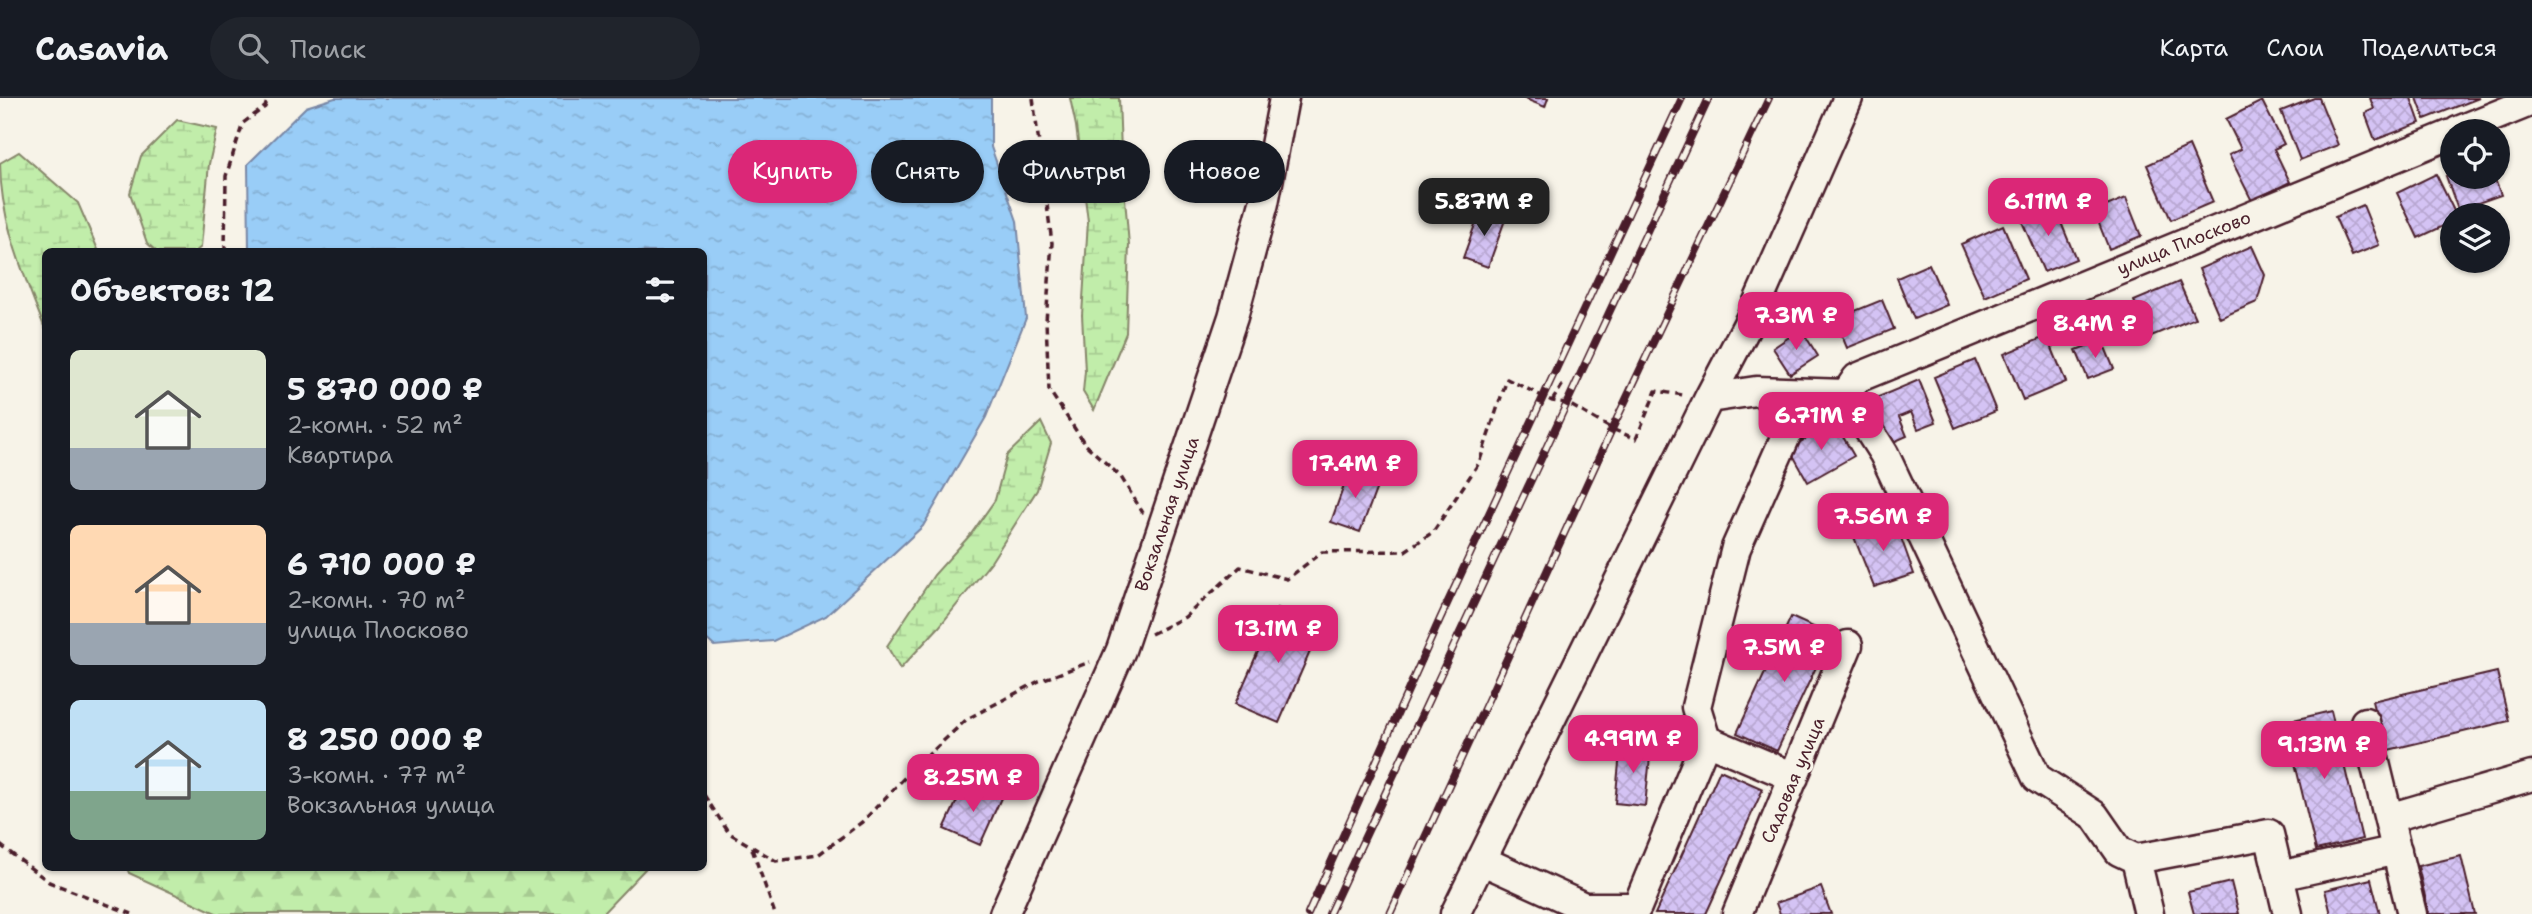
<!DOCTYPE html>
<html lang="ru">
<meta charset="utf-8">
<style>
:root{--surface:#171b24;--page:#20242c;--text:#f1f3f6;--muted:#9ea1a6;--line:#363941;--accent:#db2777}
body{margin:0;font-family:"Shantell Sans",sans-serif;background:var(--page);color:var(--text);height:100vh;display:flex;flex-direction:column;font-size:26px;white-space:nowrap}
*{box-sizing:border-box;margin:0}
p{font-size:23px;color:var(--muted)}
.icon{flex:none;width:38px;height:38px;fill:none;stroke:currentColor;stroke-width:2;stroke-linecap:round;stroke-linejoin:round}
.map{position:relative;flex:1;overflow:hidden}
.panel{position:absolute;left:42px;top:150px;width:665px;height:623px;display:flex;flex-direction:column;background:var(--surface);border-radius:10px;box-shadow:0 2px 5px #0004}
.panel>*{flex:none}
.banner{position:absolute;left:728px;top:42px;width:665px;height:63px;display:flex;gap:14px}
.controls{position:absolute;left:2440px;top:21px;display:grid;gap:14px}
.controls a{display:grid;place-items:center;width:70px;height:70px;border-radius:50%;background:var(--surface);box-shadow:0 2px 5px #0004;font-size:35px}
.price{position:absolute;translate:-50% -60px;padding:0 16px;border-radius:14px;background:var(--accent);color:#fff;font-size:23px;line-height:46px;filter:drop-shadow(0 2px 4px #0008)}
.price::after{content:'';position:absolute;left:50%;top:42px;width:21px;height:16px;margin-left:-10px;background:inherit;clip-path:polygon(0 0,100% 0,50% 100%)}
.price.active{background:#222;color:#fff}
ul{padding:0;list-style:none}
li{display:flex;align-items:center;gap:21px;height:175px;padding:0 28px}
li span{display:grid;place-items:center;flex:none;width:196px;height:140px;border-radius:10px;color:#555}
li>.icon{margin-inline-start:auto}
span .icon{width:84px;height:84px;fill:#fffc;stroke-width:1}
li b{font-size:30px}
h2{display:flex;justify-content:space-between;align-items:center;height:84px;padding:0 28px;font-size:30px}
.chip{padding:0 24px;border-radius:32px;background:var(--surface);box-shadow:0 2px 5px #0004;font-size:24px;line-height:63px}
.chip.active{background:var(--accent);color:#fff}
header{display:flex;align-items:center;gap:42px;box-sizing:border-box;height:98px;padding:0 35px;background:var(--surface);border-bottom:2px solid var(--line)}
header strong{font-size:33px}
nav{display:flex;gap:38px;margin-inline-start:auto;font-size:24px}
.search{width:490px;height:63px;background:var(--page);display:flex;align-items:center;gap:18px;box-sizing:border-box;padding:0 24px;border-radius:38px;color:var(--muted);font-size:26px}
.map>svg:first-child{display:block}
.forest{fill:url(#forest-firs);stroke:#86866a;stroke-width:2}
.wetland{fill:url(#wetland-marsh);stroke:#86866a;stroke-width:2}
.water{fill:url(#water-ripples);stroke:#7987a5;stroke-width:2}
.building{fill:url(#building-cross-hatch);stroke:#4a1f2b;stroke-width:2}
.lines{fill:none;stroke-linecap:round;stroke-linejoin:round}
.minor-casing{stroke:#4a1f2b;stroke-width:33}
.path{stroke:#4a1f2b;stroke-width:3.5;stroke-dasharray:7 5;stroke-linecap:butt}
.minor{stroke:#f7f3e8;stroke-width:28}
.rail-casing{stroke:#4a1f2b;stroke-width:8}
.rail{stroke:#f7f3e8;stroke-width:5;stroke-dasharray:16;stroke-linecap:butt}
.labels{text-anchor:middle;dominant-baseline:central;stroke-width:6;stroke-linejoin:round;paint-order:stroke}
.street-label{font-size:18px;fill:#4a1f2b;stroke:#f7f3e8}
</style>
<header>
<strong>Casavia</strong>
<div class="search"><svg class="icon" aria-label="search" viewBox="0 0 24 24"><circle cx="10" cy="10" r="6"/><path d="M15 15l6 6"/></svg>Поиск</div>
<nav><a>Карта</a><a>Слои</a><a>Поделиться</a></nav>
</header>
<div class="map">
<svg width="2532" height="816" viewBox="0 0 2532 816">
<defs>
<pattern id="forest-firs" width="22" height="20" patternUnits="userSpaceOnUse" patternTransform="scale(1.75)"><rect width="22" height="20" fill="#c1edaa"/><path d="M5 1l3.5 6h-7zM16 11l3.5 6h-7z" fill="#a7cb92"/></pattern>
<pattern id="wetland-marsh" width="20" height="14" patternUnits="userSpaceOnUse" patternTransform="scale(1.75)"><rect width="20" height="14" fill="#c1edaa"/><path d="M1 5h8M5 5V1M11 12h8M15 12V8" fill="none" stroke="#a7cb92"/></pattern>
<pattern id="water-ripples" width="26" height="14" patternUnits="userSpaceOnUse" patternTransform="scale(1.75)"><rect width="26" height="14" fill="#99cdf7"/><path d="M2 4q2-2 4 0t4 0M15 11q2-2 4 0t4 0" fill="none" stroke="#85b0d4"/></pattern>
<pattern id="building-cross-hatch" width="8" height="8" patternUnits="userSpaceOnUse" patternTransform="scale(1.75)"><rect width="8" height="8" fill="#d4c3f4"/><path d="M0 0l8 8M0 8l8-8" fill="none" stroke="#b8a7d1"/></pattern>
</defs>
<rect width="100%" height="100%" fill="#f7f3e8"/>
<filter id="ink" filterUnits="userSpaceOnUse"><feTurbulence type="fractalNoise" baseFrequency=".0143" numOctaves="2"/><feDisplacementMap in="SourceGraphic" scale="14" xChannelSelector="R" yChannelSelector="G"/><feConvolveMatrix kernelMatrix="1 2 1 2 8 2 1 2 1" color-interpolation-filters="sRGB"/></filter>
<g filter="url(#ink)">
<!-- forest -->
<path class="forest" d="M127,770H646L602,816H218L129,775Z"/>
<!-- wetland -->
<path class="wetland" d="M1070,0H1119L1121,54L1129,147L1126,235L1094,312L1083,294L1085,273L1082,217L1088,123L1076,28Z
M177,22L217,31L209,66L201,149L195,154H157L147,145L130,95L141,58Z
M19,54L78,105L99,154H46L45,231C24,177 0,123 0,65Z
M1041,324L1051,345L1037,392L991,464L939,529L900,571L887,548L934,477L971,436L995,402L1007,357Z"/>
<!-- water -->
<path class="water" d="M335,0H991V49L1017,123L1026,220L986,319L923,428L826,518L773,543L714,548L704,539V154H249L248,66L306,9Z"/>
<!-- building -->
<path class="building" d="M1523,0H1548L1545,9Z
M2314,0H2319L2338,47L2300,62L2281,13Z
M2370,0H2411L2420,25L2375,42L2365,15L2374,11Z
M2417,0H2479L2425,21Z
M2262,3L2284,46L2274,51L2290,84L2252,103L2229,57L2241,51L2226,21Z
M2189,48L2213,104L2171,122L2147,67Z
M2436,76L2456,117H2452V124L2418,140L2397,95Z
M2452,76V79H2494L2501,97L2458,112L2446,78Z
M2126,100L2141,138L2109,151L2094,113Z
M2053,105L2076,161L2044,174L2020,119Z
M2363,107L2379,147L2352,158L2335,119Z
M1481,110L1506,119L1488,169L1463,160Z
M2003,127L2026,181L1985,199L1961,146Z
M2252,148L2265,177L2257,204L2220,220L2199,171Z
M1929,166L1947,207L1914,221L1897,180Z
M2179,184L2195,220L2149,239L2134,203Z
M1882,202L1894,231L1847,250L1835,221Z
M1801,231L1818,258L1790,276L1773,250Z
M2047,238L2066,284L2023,302L2004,256Z
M2102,242L2114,271L2088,281L2076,252Z
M1975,262L1996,313L1955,330L1934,279Z
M1919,282L1936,324L1918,331L1911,314L1899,319L1907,338L1889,346L1871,302Z
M1835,325L1854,358L1808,384L1789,350Z
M1351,368L1380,381L1360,434L1331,424Z
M1894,420L1914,476L1874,489L1852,434Z
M1277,510L1322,526L1279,625L1235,606Z
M1791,519L1831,537L1777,653L1737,635Z
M2497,574L2509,623L2384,653L2372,603Z
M2331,613L2362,741L2316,752L2285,624Z
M1621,645L1651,649L1645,708L1615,705Z
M1720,672L1763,691L1706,816H1655Z
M965,685L1001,700L980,747L944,731Z
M2461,758L2475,816H2429L2418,768Z
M2371,781L2380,816H2331L2325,792Z
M2231,784L2239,816H2194L2188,794Z
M1821,789L1831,816H1780L1776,805Z"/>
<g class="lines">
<defs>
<path id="minor" d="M2458,33L2532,3
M1846,296L1857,280L2452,36
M1709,300L1756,293L1846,296L1884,356L2037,680L2094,717L2119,753L2136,761L2269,736L2288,816
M2365,624L2412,816
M1794,679L1706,642L1696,609L1736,450L1805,295
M2389,720L2532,678
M2136,761L2149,816
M1481,762L1584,809H1637L1706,642
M2279,778L2397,752
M1004,816L1121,552L1233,219L1264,105L1284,0
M1455,816L1709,300L1750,222L1848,0
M1737,816L1848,547"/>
</defs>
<!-- minor casing -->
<use href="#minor" class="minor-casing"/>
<!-- path -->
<path class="path" d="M1033,0L1052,145L1046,223L1049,292L1085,346L1121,379L1143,415
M225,154L226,78L243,25L265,9L268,0
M1552,303L1563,286
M1151,536L1185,519L1240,469L1287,481L1322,454L1405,453L1433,434L1479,365L1507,281L1552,303L1567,305L1612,331L1636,341L1656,293L1683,297
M704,697L729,735L776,763L818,757L862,724L911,673L967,621L1039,583L1090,564
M0,747L49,784L132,816
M752,751L775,816"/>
<!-- minor -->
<use href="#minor" class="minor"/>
<defs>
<path id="rail" d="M1308,816L1440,521L1682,0
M1329,816L1709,0
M1390,816L1612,331L1769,0"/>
</defs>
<!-- rail casing -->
<use href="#rail" class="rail-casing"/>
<!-- rail -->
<use href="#rail" class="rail"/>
</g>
</g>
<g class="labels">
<!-- street labels -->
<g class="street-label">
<text transform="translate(2184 145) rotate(-22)">улица Плосково</text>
<text transform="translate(1167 416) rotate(-71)">Вокзальная улица</text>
<text transform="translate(1793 682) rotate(-67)">Садовая улица</text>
</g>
</g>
</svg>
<div class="controls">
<a><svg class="icon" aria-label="locate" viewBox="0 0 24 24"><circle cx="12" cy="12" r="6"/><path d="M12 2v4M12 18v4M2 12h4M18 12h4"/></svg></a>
<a><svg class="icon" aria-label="layers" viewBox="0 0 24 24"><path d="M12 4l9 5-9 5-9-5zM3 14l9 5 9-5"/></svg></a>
</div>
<b class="price active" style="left:1484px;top:140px">5.87M ₽</b>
<b class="price" style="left:2048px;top:140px">6.11M ₽</b>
<b class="price" style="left:1796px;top:254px">7.3M ₽</b>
<b class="price" style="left:2095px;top:262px">8.4M ₽</b>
<b class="price" style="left:1821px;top:354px">6.71M ₽</b>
<b class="price" style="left:1355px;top:402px">17.4M ₽</b>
<b class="price" style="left:1883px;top:455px">7.56M ₽</b>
<b class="price" style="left:1278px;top:567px">13.1M ₽</b>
<b class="price" style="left:1784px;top:586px">7.5M ₽</b>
<b class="price" style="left:1633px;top:677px">4.99M ₽</b>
<b class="price" style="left:2324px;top:683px">9.13M ₽</b>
<b class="price" style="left:973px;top:716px">8.25M ₽</b>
<div class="banner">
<a class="chip active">Купить</a>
<a class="chip">Снять</a>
<a class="chip">Фильтры</a>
<a class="chip">Новое</a>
</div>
<section class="panel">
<h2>Объектов: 12<svg class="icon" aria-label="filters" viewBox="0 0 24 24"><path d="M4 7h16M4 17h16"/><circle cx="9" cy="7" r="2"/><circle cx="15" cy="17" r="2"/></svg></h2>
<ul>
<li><span style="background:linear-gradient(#dfe7d0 70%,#9aa5b1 0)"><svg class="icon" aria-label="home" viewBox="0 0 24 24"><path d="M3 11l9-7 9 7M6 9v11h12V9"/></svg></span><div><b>5 870 000 ₽</b><p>2-комн. · 52 m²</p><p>Квартира</p></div></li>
<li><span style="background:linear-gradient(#ffd9b3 70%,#9aa5b1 0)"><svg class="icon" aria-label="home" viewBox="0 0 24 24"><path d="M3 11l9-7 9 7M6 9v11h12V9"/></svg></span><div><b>6 710 000 ₽</b><p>2-комн. · 70 m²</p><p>улица Плосково</p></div></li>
<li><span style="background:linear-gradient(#bfe0f5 65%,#7fa58c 0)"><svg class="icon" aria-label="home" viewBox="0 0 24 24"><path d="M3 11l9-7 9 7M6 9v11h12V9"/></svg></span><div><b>8 250 000 ₽</b><p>3-комн. · 77 m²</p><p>Вокзальная улица</p></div></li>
</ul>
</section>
</div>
